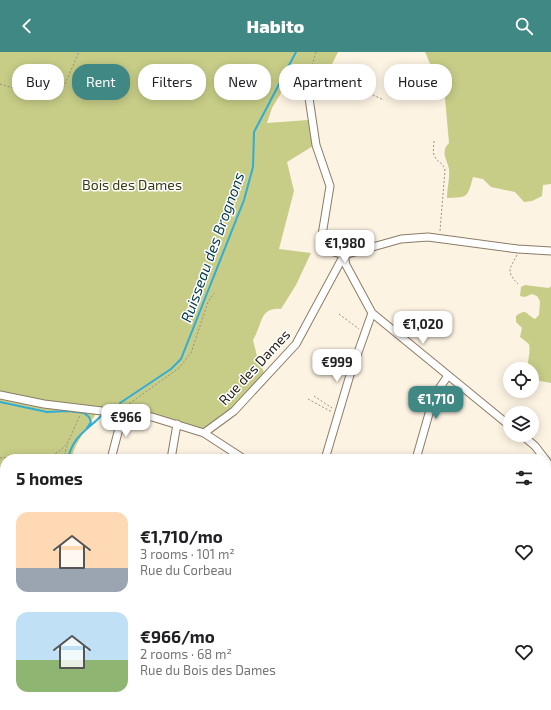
<!DOCTYPE html>
<meta charset="utf-8">
<style>
:root{--surface:#fff;--page:#f2f2f2;--text:#202124;--muted:#757577;--accent:#408883}
body{margin:0;font-family:"Exo 2",sans-serif;background:var(--page);color:var(--text);height:100vh;display:flex;flex-direction:column;font-size:15px;white-space:nowrap}
*{box-sizing:border-box;margin:0}
p{font-size:13px;color:var(--muted)}
.icon{flex:none;width:22px;height:22px;fill:none;stroke:currentColor;stroke-width:2;stroke-linecap:round;stroke-linejoin:round}
.map{position:relative;flex:1;overflow:hidden}
.sheet{position:absolute;left:0px;top:402px;width:551px;height:256px;display:flex;flex-direction:column;background:var(--surface);border-radius:16px 16px 0 0;box-shadow:0 2px 10px #0003}
.sheet>*{flex:none}
.banner{position:absolute;left:12px;top:12px;width:527px;height:36px;display:flex;gap:8px}
.tools{position:absolute;left:503px;top:310px;display:grid;gap:8px}
.tools a{display:grid;place-items:center;width:36px;height:36px;border-radius:50%;background:var(--surface);box-shadow:0 2px 10px #0003;font-size:20px}
.price{position:absolute;translate:-50% -34px;padding:0 9px;border-radius:8px;background:#fff;color:#222;font-size:13px;line-height:26px;filter:drop-shadow(0 1px 2px #0008)}
.price::after{content:'';position:absolute;left:50%;top:24px;width:12px;height:9px;margin-left:-6px;background:inherit;clip-path:polygon(0 0,100% 0,50% 100%)}
.price.active{background:var(--accent);color:#fff}
ul{padding:0;list-style:none}
li{display:flex;align-items:center;gap:12px;height:100px;padding:0 16px}
li span{display:grid;place-items:center;flex:none;width:112px;height:80px;border-radius:12px;color:#555}
li>.icon{margin-inline-start:auto}
span .icon{width:48px;height:48px;fill:#fffc;stroke-width:1}
li b{font-size:17px}
h2{display:flex;justify-content:space-between;align-items:center;height:48px;padding:0 16px;font-size:17px}
.pill{padding:0 14px;border-radius:16px;background:var(--surface);box-shadow:0 2px 10px #0003;font-size:14px;line-height:36px}
.pill.active{background:var(--accent);color:#fff}
header{display:flex;justify-content:space-between;align-items:center;height:52px;padding:0 16px;background:var(--accent);color:#fff;font-size:18px;font-weight:800}
.map>svg:first-child{display:block}
.green{fill:#c7cd87}
.lines{fill:none;stroke-linecap:round;stroke-linejoin:round}
.stream{stroke:#30add6;stroke-width:2}
.street-casing{stroke:#8b7c65;stroke-width:9}
.primary-casing{stroke:#ab796b;stroke-width:14}
.path{stroke:#989183;stroke-width:1;stroke-dasharray:2 2;stroke-linecap:butt}
.street{stroke:#fff;stroke-width:7}
.primary{stroke:#f9cdc3;stroke-width:12}
.labels{text-anchor:middle;dominant-baseline:central;stroke-width:3;stroke-linejoin:round;paint-order:stroke}
.park-label{font-size:14px;fill:#393b12;stroke:#fff}
.street-label{font-size:14px;fill:#221d13;stroke:#fff}
.water-label{font-size:15px;font-style:italic;fill:#003849;stroke:#fff}
</style>
<header><svg class="icon" aria-label="back" viewBox="0 0 24 24"><path d="M15 5l-7 7 7 7"/></svg>Habito<svg class="icon" aria-label="search" viewBox="0 0 24 24"><circle cx="10" cy="10" r="6"/><path d="M15 15l6 6"/></svg></header>
<div class="map">
<svg width="551" height="658" viewBox="0 0 551 658">
<rect width="100%" height="100%" fill="#fdf3e3"/>
<!-- green -->
<path class="green" d="M0,0H338L329,18H295L272,56L267,71L308,68L313,94L287,110L294,139L279,197L311,201L296,233L281,257C259,255 263,272 253,288L257,304L266,325L254,339L204,381L165,368L99,357C92,369 72,394 72,407H5V653H11L9,658H0Z
M425,0H551V132L543,133L542,144L532,149L524,150L515,140L491,135L483,127L473,125C467,146 469,145 447,146C447,137 450,126 449,117C447,107 440,100 449,91L445,46Z
M525,233L549,236L551,234V331L540,329L532,323V317H528C527,308 531,301 529,292L520,285L522,276L516,270V264C527,256 525,262 535,267L539,263L540,249L537,244L532,242L525,245L520,244L521,235Z
M551,436V452L546,455V438Z
M190,653H236L232,658H194Z
M487,653H515L517,658H491L490,653Z"/>
<g class="lines">
<!-- stream -->
<path class="stream" d="M0,350L47,360L68,359L84,361L89,365L91,370L87,376
M120,351L171,317L181,307L244,148L253,115L254,80L296,0
M68,407C73,383 88,378 103,362
M520,653L521,658"/>
<defs>
<path id="street" d="M308,27L309,46L316,93L330,134L322,183L325,194L334,200L344,203L401,187L428,185L518,197L551,199
M344,203L346,213L372,261L510,374
M0,343L44,352L152,365L204,381L244,407
M204,381L234,359L296,292L344,203
M522,383L535,394L545,407
M111,407L123,361
M171,407L177,372
M325,407L350,323L372,261
M416,407L434,344L447,325
M546,408L551,416
M546,434L551,432
M169,653L173,658
M60,658L62,653"/>
<path id="primary" d="M546,526L551,522
M382,658L388,653
M394,658L400,653"/>
</defs>
<!-- street casing -->
<use href="#street" class="street-casing"/>
<!-- primary casing -->
<use href="#primary" class="primary-casing"/>
<!-- path -->
<path class="path" d="M310,21L316,0
M313,22L330,24L384,48
M0,32L30,41H61L79,0
M434,89C434,93 432,101 435,105C438,111 443,110 445,118L440,179
M517,203C509,218 506,219 518,232
M339,262L359,277
M314,344L332,356
M308,347L332,360
M126,354L179,316L191,301L208,250L214,241
M69,388L80,363
M0,406C26,403 54,414 69,388
M63,407L68,391
M219,407L222,400
M0,555L5,553
M546,579L551,588
M359,653L363,658
M515,653L517,658
M9,658L11,653
M236,658L240,653"/>
<!-- street -->
<use href="#street" class="street"/>
<!-- primary -->
<use href="#primary" class="primary"/>
</g>
<g class="labels">
<!-- park labels -->
<g class="park-label">
<text x="132" y="132">Bois des Dames</text>
</g>
<!-- street labels -->
<g class="street-label">
<text transform="translate(254 315) rotate(-47)">Rue des Dames</text>
</g>
<!-- water labels -->
<g class="water-label">
<text transform="translate(212 195) rotate(-70)">Ruisseau des Brognons</text>
</g>
</g>
</svg>
<div class="tools">
<a><svg class="icon" aria-label="locate" viewBox="0 0 24 24"><circle cx="12" cy="12" r="6"/><path d="M12 2v4M12 18v4M2 12h4M18 12h4"/></svg></a>
<a><svg class="icon" aria-label="layers" viewBox="0 0 24 24"><path d="M12 4l9 5-9 5-9-5zM3 14l9 5 9-5"/></svg></a>
</div>
<b class="price" style="left:345px;top:212px">€1,980</b>
<b class="price" style="left:423px;top:293px">€1,020</b>
<b class="price" style="left:337px;top:331px">€999</b>
<b class="price active" style="left:436px;top:368px">€1,710</b>
<b class="price" style="left:126px;top:386px">€966</b>
<div class="banner">
<a class="pill">Buy</a>
<a class="pill active">Rent</a>
<a class="pill">Filters</a>
<a class="pill">New</a>
<a class="pill">Apartment</a>
<a class="pill">House</a>
</div>
<section class="sheet">
<h2>5 homes<svg class="icon" aria-label="filters" viewBox="0 0 24 24"><path d="M4 7h16M4 17h16"/><circle cx="9" cy="7" r="2"/><circle cx="15" cy="17" r="2"/></svg></h2>
<ul>
<li><span style="background:linear-gradient(#ffd9b3 70%,#9aa5b1 0)"><svg class="icon" aria-label="home" viewBox="0 0 24 24"><path d="M3 11l9-7 9 7M6 9v11h12V9"/></svg></span><div><b>€1,710/mo</b><p>3 rooms · 101 m²</p><p>Rue du Corbeau</p></div><svg class="icon" aria-label="heart" viewBox="0 0 24 24"><path d="M12 20l-8-8c-3-5 5-10 8-4 3-6 11-1 8 4z"/></svg></li>
<li><span style="background:linear-gradient(#bfe0f5 60%,#8fb573 0)"><svg class="icon" aria-label="home" viewBox="0 0 24 24"><path d="M3 11l9-7 9 7M6 9v11h12V9"/></svg></span><div><b>€966/mo</b><p>2 rooms · 68 m²</p><p>Rue du Bois des Dames</p></div><svg class="icon" aria-label="heart" viewBox="0 0 24 24"><path d="M12 20l-8-8c-3-5 5-10 8-4 3-6 11-1 8 4z"/></svg></li>
</ul>
</section>
</div>
